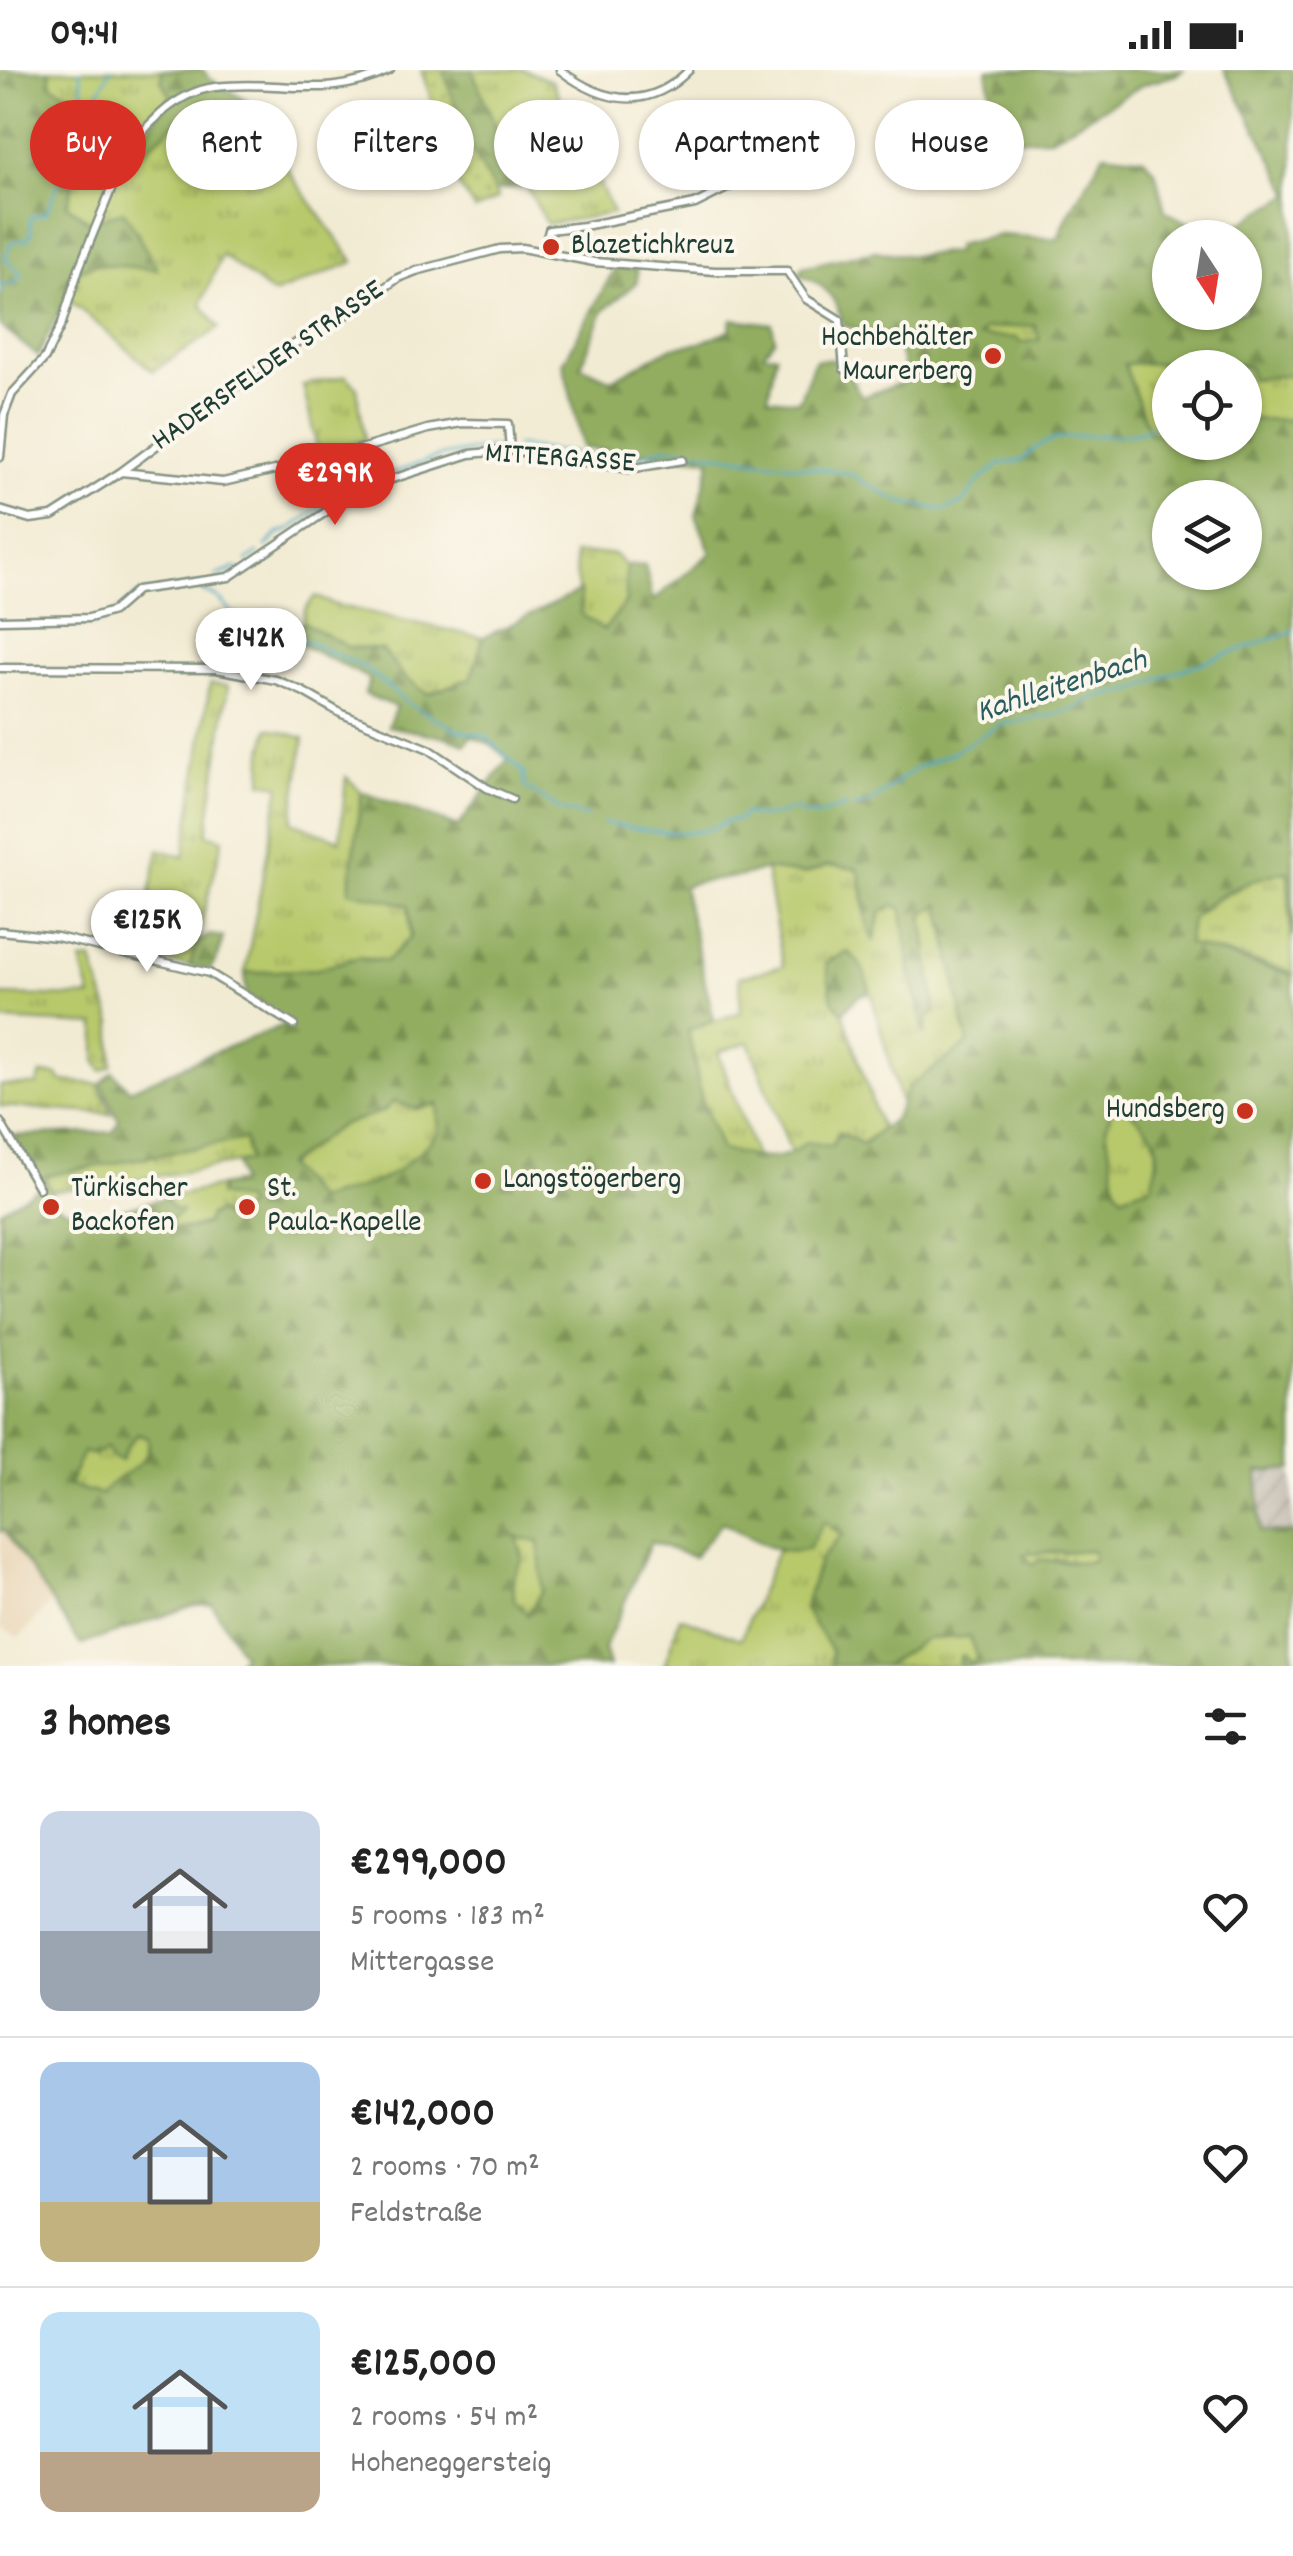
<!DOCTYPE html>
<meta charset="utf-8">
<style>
:root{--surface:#fff;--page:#f6f6f6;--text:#222;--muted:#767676;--line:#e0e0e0;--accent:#d93025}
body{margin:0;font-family:Dekko,sans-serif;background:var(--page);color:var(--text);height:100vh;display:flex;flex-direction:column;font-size:38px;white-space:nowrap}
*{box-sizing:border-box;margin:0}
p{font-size:32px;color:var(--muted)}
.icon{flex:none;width:55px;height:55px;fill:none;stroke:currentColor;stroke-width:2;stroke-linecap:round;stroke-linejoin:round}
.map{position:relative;height:1596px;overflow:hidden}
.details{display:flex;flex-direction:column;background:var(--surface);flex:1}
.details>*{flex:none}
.top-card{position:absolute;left:30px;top:30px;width:1235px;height:90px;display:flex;gap:20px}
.needle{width:65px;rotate:168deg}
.controls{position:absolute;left:1152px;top:150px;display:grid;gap:20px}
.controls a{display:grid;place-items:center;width:110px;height:110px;border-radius:50%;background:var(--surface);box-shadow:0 2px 8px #0004;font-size:50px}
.price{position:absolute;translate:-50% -85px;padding:0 22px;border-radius:35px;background:#fff;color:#222;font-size:32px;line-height:65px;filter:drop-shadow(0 2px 5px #0008)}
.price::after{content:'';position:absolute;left:50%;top:60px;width:30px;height:22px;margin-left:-15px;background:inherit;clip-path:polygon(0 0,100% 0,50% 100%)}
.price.active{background:var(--accent);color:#fff}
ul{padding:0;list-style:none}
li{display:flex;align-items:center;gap:30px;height:250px;padding:0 40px}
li+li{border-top:2px solid var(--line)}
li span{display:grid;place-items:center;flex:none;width:280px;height:200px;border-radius:20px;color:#555}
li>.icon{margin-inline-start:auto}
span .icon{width:120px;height:120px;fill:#fffc;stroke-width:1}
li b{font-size:42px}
h2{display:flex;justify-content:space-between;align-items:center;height:120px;padding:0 40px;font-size:42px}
.chip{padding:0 35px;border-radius:45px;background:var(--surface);box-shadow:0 2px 8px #0004;font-size:35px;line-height:90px}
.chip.active{background:var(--accent);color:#fff}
.status{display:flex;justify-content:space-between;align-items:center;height:70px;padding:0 50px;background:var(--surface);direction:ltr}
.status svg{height:28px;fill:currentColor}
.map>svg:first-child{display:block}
.built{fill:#ead8ba}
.industrial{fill:url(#industrial-furrows)}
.grass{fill:url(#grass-tufts);stroke:#6c8350;stroke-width:2.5}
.forest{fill:url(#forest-firs);stroke:#58754a;stroke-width:2.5;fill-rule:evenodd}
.garden{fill:url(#garden-dots);stroke:#6c8350;stroke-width:2.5}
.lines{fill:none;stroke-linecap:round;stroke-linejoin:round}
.stream{stroke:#47a8c6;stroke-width:2.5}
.minor-casing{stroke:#889484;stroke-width:11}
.minor{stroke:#fff;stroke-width:6}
.poi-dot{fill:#c8321e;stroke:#fbf7ec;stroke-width:4}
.labels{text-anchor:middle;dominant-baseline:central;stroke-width:8;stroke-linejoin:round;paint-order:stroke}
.poi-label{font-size:30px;fill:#1f3d34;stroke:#fbf7ec;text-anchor:start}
.street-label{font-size:30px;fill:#1f3d34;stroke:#fbf7ec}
.water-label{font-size:32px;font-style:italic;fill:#2b5d60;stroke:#fbf7ec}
</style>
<div class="status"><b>09:41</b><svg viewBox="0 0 49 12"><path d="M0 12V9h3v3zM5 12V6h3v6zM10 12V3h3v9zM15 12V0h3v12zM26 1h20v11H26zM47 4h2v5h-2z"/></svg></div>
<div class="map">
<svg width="1293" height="1596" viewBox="0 0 1293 1596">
<defs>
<pattern id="industrial-furrows" width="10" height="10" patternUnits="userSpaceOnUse" patternTransform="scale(2.5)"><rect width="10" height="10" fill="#cac3b8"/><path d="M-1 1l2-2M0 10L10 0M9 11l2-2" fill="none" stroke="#ada89f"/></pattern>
<pattern id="grass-tufts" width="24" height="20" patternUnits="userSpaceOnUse" patternTransform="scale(2.5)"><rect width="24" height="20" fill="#b8c96c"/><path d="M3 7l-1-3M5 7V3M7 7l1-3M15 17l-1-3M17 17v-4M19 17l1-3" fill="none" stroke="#95a45a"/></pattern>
<pattern id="forest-firs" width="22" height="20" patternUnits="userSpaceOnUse" patternTransform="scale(2.5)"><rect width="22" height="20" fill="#92ad60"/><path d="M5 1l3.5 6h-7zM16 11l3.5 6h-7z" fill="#778e50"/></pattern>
<pattern id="garden-dots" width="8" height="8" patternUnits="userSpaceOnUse" patternTransform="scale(2.5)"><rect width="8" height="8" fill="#b8c96c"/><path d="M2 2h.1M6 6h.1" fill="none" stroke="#95a45a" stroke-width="1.8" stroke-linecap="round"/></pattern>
</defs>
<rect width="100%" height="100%" fill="#fbf7ec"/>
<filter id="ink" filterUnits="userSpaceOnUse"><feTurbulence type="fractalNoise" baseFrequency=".01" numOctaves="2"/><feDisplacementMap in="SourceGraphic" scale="20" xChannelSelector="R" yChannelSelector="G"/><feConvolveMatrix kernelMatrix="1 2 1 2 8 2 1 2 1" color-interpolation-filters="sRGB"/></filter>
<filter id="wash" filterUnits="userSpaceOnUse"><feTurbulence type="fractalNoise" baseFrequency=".0048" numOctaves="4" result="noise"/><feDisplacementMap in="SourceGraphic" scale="40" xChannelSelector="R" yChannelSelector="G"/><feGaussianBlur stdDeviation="2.25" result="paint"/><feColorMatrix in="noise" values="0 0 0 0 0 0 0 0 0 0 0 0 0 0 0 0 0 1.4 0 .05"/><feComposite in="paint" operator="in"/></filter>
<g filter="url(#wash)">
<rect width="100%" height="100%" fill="#f2ebd3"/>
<!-- built -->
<path class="built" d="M4,1459L53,1531L20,1567L0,1557V1462Z"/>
<!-- industrial -->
<path class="industrial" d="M1293,1399V1463H1260L1258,1401Z"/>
<!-- grass -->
<path class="grass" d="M50,0H161L162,12L171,25L131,85L200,31L248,32L295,111L354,192L273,224L222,185L201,234L219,258L153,301L67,228L80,199L95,194L155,199L67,135L78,99C70,83 75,84 74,68C72,44 49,26 50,0Z
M472,0H524L552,11L613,143L547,154L500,67Z
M1035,255L1040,270L1020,273L978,266L984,259Z
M1222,292L1249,296L1251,309L1293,305V350L1245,349V298H1170V360L1150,364L1124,293Z
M346,306L357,317L365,370L318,383L303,315Z
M574,484H614L626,496V532L604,560L581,544Z
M315,526L332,534L483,568L471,608L428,624L404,607L383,580L348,577L303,552L305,540Z
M210,614L228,616L207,764L223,769L190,896L137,888L159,779L184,787Z
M269,658L304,668L292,752L340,770L346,707L362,722L349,820L408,835L411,867L387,891L359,887L318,899L245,903L280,715L262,712L263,681Z
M829,795L858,799C868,821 859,850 875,869L881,842L894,835L902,839L911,906L925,962L927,949L935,943L923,846L940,833L968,974L909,1017L901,1034L869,916L832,930L843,942L881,1059L862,1074L792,1085L749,972L718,982L756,1087L720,1080L701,1027L688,960L741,942L739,907L783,896L766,799L804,804Z
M1288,801L1293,905L1285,900L1187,874L1192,849L1213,832L1267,803Z
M92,890L112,953V996L102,1001L96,991V955L0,950V925L91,927L81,891Z
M41,1004L58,1005L61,1011L98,1014L112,1044L0,1036V1015H37Z
M1116,1026C1149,1063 1166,1062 1152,1115L1121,1126L1116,1118L1105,1058Z
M394,1031L415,1039L438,1034V1063C394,1112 377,1113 316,1130L286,1096L339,1056L384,1041Z
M244,1068L249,1090L236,1093L117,1113L48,1121L45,1105Z
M220,1116V1125L245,1131L246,1140L188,1159H171L172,1138L165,1128Z
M138,1364L148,1367C154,1394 119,1410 101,1425L68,1415L83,1381L128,1375Z
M823,1450L842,1465L819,1492L804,1538L832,1581V1596H664L680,1547L741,1569L777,1481H799Z
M516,1467L539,1472L542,1520L528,1545L514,1530L513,1507L523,1488Z
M1092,1480L1094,1490L1082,1493L1060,1489L1034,1495L1024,1489L1023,1484Z
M969,1566L978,1587L971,1594L961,1586L959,1591L962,1596H884L925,1569Z"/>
<!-- forest -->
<path class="forest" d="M0,0H50V14L74,26L96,47L89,65L74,67L71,84L78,99L67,135L89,152L124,141L157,199L95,194L80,199L38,286L0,256Z
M161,0H203L210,9L248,32L200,31L133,91L131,86L171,25L162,12Z
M443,0H472L500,67L526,116L495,121L468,74Z
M987,0H1183L1176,5L1145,14L1051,68L996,69L960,97L938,38L993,39Z
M1224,0H1293V305L1251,309L1249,296L1222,292L1124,294L1150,364L1170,360V372H1245V349L1293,350V865L1291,867L1288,802C1264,803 1206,827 1193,849C1189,855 1189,867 1187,874L1293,905V1399L1258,1402L1260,1462L1293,1463V1596H962L959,1591L962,1585L971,1594L977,1587L969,1567L925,1569L884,1596H832V1581L804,1539L819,1492L841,1465L824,1451L808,1479C777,1489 748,1466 722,1452L693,1487L651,1472L604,1579L609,1596H233L243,1585L212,1534L194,1535L81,1575L4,1460L0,1462V1140L44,1115L12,1066L113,1062L119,1051L101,1013L113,1002L130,1020L203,987L287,954L246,926L245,903L318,899L359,887L387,891L411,867L408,835L349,821L362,722L458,757L508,689L491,674L471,666L465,674L449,668L388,656L396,637L365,624L370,609L290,569L303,552L348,577L383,580L404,607L428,624L471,608L483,568L580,521L581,544L604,560L626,532V496L645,495L653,531L711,483L696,446L711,389L583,378L563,293L615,198L637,199V212L603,241L581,296L611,310L673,277L700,273L730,260L732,249L772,254L775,269L764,283L776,285L768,328L799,331L815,290H839L862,327L907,311L896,267L844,256C836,229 827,214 800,205L802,197L875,181L911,186L956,182V175L1000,165L1058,169C1069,138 1088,113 1104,83L1144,88L1155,100L1165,141L1216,167L1170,168V242H1245V168L1217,167L1291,124ZM1035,255L1039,270L1021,273L1018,268L979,266L985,259ZM1170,428H1245V502H1170ZM829,795L857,799C869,822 860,849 874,870L881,842L894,835L902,840L911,906L925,966L927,949L936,943L923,846L940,834L968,974L908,1017L895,1048L863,1074L838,1062L832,1076L806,1072C779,1098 754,1086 721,1080L701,1027L688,960L714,950L683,817L693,813L743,806L766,799L804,804ZM1116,1027L1156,1068L1158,1091L1152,1115L1122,1126L1116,1118L1106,1058ZM394,1031L415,1039L438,1034V1063C394,1112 377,1113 316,1130L286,1095L339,1056L384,1041ZM244,1069L249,1090L236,1093L240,1112L220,1116L219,1125L245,1131L247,1138L224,1147L218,1142L208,1146L207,1154L188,1159L171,1158L170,1150L182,1141L172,1138L165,1128C127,1136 92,1156 55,1134L45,1106ZM138,1364L148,1368C155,1398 114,1403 101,1425L68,1415L83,1382L94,1385L107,1377L112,1387L121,1391L128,1375ZM517,1467L539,1472L542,1520L528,1545L514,1530L513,1507L523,1488ZM1092,1480L1094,1490L1082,1493L1038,1489L1033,1495L1023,1484Z
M210,865L223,867L218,887L210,899L190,896L196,873Z
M848,882C860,890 870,909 868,923L858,926L843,942L832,930L826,892Z"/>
<!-- garden -->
<path class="garden" d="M421,0H443L468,74L498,128L475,140L440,87L450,82Z"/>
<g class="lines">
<!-- stream -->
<path class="stream" d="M80,0L83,22L90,37
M0,223L2,214L15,213L22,205L5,188L11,172L28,169L31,163L30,147L46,143L59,111L67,72L88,44L110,0
M515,376L627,390L667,377L848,403L900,432L945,440L964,432L978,412L1000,394L1023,390C1050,355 1098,371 1136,363C1147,361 1156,353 1164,347
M266,476L279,463L289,460L341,422L440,386L501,376
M247,491L258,483
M216,506L237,498
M29,556H78L106,551L139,524L202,514L203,521L218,528L242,553L297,567L365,598L410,635L457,660L485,666L523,702L525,717L560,740L587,747
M854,737L869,734L916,698L956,681L999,655L1053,645L1074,639L1092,628L1134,620L1170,604L1293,561
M603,753C634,758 679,768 710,759C723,755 725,748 740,750L744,743C758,749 784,746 797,737L800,744L816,746L847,736"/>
</g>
</g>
<g filter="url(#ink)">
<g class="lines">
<defs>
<path id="minor" d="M560,0C603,33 648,42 689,0
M544,180L549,160L584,156L695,134L749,107
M0,387L4,345L12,324L45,288L62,253L79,198L122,93C140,59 175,22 215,17C280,9 326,31 390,0
M121,402L223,412L344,384L428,359L462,353L508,354L510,380
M0,440L30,449L52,446L121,402L289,277L354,240L398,208L416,201L500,179L522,178L594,192L715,201H787L806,229L840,250L844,299
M0,550L89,548L113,541L137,520L229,507L345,429L389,410L470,384L510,380L629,399L683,390
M0,598L216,599L276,610L302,621L342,644L429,679L487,718L512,729
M0,861L57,867L209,903L294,955
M0,1052L39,1118"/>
</defs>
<!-- minor casing -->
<use href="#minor" class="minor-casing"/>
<!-- minor -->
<use href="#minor" class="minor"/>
</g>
</g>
<!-- markers -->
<g class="poi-dot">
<circle cx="551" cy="177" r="10"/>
<circle cx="993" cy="286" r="10"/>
<circle cx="1245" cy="1041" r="10"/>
<circle cx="483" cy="1111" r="10"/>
<circle cx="51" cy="1137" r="10"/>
<circle cx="247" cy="1137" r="10"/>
</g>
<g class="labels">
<!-- poi labels -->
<g class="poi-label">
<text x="571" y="177">Blazetichkreuz</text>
<text x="973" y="269" text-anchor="end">Hochbehälter<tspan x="973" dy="34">Maurerberg</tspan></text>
<text x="1225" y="1041" text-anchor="end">Hundsberg</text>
<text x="503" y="1111">Langstögerberg</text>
<text x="71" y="1120">Türkischer<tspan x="71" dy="34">Backofen</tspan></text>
<text x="267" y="1120">St.<tspan x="267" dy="34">Paula-Kapelle</tspan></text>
</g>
<!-- street labels -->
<g class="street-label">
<text transform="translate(269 297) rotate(-35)">HADERSFELDER STRASSE</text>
<text transform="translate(560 390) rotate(4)">MITTERGASSE</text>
</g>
<!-- water labels -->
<g class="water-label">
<text transform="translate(1062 618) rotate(-18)">Kahlleitenbach</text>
</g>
</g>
</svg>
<div class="controls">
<a><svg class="needle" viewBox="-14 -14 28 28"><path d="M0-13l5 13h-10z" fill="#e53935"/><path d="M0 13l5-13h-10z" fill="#767676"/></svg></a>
<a><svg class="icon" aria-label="locate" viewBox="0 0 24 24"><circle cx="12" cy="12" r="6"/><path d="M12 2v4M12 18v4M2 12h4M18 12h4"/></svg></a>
<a><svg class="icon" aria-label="layers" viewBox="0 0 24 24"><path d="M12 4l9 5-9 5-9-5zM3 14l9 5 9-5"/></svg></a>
</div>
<b class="price active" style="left:335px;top:458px">€299K</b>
<b class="price" style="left:251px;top:623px">€142K</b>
<b class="price" style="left:147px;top:905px">€125K</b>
<div class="top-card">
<a class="chip active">Buy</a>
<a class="chip">Rent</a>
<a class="chip">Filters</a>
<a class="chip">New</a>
<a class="chip">Apartment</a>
<a class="chip">House</a>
</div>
</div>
<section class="details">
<h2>3 homes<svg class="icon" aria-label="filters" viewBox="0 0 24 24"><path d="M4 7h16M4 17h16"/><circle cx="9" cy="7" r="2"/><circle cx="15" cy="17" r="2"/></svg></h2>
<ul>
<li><span style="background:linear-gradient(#c9d6e8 60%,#9aa5b1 0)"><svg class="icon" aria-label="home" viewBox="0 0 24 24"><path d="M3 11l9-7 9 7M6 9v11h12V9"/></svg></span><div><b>€299,000</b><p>5 rooms · 183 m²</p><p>Mittergasse</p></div><svg class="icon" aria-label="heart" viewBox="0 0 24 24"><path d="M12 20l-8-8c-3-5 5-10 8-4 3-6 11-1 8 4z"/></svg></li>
<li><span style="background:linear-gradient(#a9c7e8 70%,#c2b280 0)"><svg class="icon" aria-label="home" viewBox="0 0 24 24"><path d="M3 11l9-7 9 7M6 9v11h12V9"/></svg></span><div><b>€142,000</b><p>2 rooms · 70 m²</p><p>Feldstraße</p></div><svg class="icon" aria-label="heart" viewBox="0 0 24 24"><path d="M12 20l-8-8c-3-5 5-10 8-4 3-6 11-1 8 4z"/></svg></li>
<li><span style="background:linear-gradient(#bfe0f5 70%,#b9a48a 0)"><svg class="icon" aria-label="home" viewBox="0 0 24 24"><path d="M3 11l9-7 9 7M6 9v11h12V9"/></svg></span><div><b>€125,000</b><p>2 rooms · 54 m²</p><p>Hoheneggersteig</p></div><svg class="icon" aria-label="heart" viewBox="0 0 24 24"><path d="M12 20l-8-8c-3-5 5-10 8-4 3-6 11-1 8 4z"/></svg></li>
</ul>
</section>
